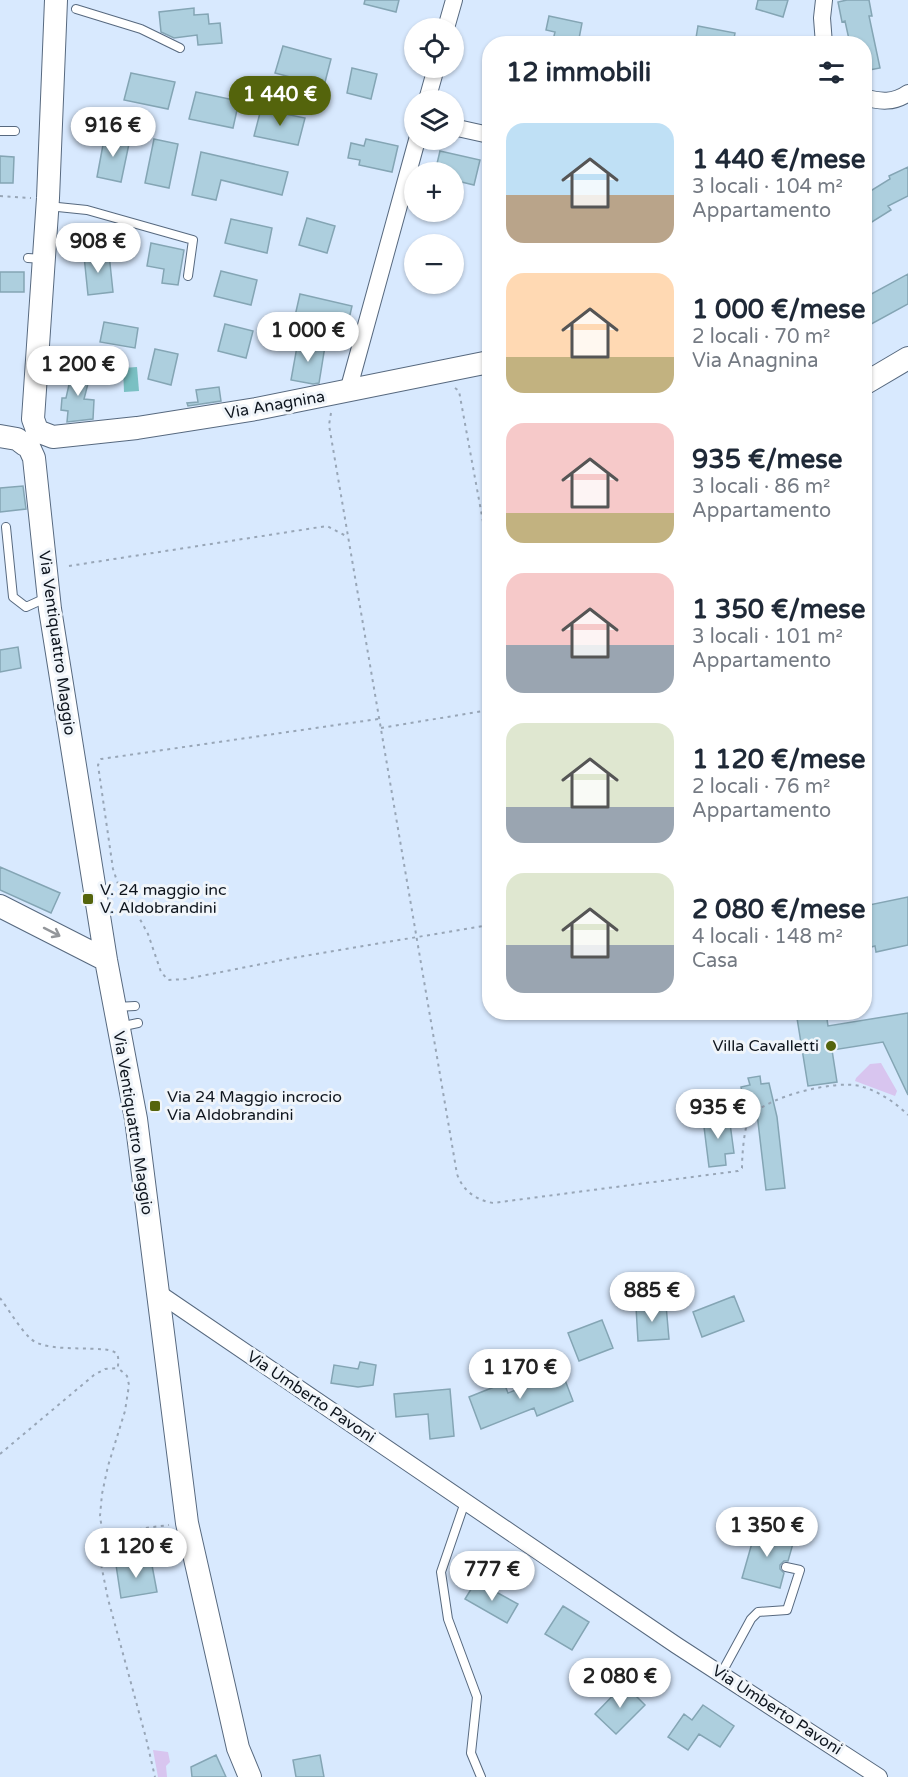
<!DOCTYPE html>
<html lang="it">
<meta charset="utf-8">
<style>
:root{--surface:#fff;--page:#f2f2f3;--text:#1f2937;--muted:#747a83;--accent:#54640c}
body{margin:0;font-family:"Varela Round",sans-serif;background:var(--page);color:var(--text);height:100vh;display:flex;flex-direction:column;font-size:22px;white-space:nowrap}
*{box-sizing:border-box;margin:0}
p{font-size:20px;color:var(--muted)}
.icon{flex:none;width:33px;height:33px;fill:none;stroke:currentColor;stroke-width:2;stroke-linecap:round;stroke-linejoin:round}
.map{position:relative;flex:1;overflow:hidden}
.details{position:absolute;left:482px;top:36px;width:390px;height:984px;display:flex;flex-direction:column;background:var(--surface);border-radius:24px;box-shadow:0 2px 4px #0004}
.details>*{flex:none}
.buttons{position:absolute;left:404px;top:18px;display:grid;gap:12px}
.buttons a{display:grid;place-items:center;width:60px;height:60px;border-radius:50%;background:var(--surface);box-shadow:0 2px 4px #0004;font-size:30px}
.price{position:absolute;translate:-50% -51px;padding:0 14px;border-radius:21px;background:#fff;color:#222;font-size:20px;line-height:39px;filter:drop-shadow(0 2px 3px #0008)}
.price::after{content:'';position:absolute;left:50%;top:36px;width:18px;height:14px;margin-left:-9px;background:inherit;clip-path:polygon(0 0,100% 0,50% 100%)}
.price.active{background:var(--accent);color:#fff}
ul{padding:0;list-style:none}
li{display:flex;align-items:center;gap:18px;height:150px;padding:0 24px}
li span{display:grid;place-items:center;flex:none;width:168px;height:120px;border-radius:18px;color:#555}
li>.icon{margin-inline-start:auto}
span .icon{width:72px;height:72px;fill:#fffc;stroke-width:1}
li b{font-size:26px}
h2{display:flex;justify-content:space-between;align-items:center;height:72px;padding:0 24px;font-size:26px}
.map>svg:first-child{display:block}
.green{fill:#d8c5ef}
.water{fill:#7ac0c3}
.building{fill:#adcfde;stroke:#84a5b4;stroke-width:1.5}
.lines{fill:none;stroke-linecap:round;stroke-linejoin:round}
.lane-casing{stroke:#57697f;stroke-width:10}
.street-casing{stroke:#57697f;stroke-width:18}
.secondary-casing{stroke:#57697f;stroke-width:24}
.path{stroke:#98a6b7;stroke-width:2;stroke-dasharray:3 4.5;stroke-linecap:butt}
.lane{stroke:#fff;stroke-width:8}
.street{stroke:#fff;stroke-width:16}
.secondary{stroke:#fff;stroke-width:22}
.oneway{stroke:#93969a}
.poi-dot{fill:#54640c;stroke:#f0f5fa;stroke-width:2}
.labels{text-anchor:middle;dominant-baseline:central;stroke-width:6;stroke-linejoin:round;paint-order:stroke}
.street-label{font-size:16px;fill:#0e151e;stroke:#f0f5fa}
.poi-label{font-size:16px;fill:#0e151e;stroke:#f0f5fa;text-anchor:start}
</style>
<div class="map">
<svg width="908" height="1777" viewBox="0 0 908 1777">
<rect width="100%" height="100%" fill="#d8e9fe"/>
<!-- green -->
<path class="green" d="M881,1063L897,1091L895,1096L855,1081L856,1078L870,1064Z
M153,1750L168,1752L170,1762L166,1766L167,1777H158Z"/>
<!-- water -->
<path class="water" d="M137,367L139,391L124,392L123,368Z"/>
<!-- building -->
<path class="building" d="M365,0H399L396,12L364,4Z
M758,0H788L783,17L756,9Z
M847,0H869L872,16H869L880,68L864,71V44H850L845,21L842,22L838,2Z
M194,8V15L208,14L209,24L220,23L222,43L198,45L197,35L174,38L161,32L159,12Z
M549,16L582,23L578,44H552L555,32L546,30Z
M698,26L735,33L733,44H695Z
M283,46L331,59L324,86L275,73Z
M352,68L377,74L371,99L347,93Z
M131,73L175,82L168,109L124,100Z
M196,92L239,101L233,128L189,119Z
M261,109L305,118L298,145L254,136Z
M105,134L130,139L121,182L97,177Z
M154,139L178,144L169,188L145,183Z
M366,139L398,146L392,172L359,165L360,160L348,158L351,143L364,146Z
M440,151L480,160L474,185L453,180V172H435Z
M201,152L288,172L282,195L221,180L216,200L192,195Z
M0,156L14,157L13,183H0Z
M908,167V196L888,206L891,210L864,227V195L890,179L889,176Z
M307,218L335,226L327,253L299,245Z
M231,219L272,228L267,253L225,243Z
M151,243L184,250L178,285L162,283L164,269L147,266Z
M109,254L113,292L88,295L84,256Z
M221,271L257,280L251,305L214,296Z
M0,272H24V292H0Z
M908,274V304L864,328V298Z
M300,294L352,306L347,328L295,316Z
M104,322L138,328L135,348L100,342Z
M225,324L253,331L246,358L218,351Z
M298,341L325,346L319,383L313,384L291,380Z
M155,349L178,354L171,385L148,379Z
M73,367L91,372L84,399L94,400L93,419L67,422L68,411L61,410L62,398H66Z
M219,387L221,401L188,406L187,403L198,402L196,390Z
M23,486L26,509L0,512V488Z
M18,647L21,668L0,672V650Z
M0,867L60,893L51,913L0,890Z
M908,897V945L876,952L875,946L864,949V906Z
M796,1012H826L828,1026L908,1013V1095L883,1042L832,1050L837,1082L808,1086Z
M760,1076L761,1084L769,1083L777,1117L785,1188L766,1190L756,1105L745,1107L741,1087L750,1085L748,1078Z
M729,1116L734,1153L725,1154L726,1165L709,1167L703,1119Z
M734,1296L744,1321L702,1337L693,1312Z
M666,1305L669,1339L638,1341L636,1307Z
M602,1320L613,1348L579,1361L568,1333Z
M360,1362L376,1365L373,1385L358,1387L331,1383L334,1365L358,1369Z
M562,1372L573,1401L537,1416L534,1408L481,1429L469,1397L504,1383L508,1393Z
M450,1389L454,1436L430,1439L428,1414L396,1417L394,1394Z
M756,1529L794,1540L788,1561H784L780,1565V1569L784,1573L780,1588L742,1578Z
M151,1560L157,1592L121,1598L116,1565Z
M476,1581L518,1604L507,1623L465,1599Z
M563,1606L589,1622L572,1650L545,1634Z
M624,1684L645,1705L616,1734L595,1714Z
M703,1705L734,1726L720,1747L699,1734L688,1750L668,1737L684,1714L692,1720Z
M216,1755L226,1777H192L191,1767Z
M320,1755L324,1777H296L293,1760Z"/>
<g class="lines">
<defs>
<path id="lane" d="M76,9L141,29L180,48
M0,131H15
M48,206L87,210L193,240L188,276
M28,258L43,259
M283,345L288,324L362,345
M6,527L13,597L26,607L48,597
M116,1007L135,1006
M119,1027L138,1023
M465,1502L441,1572L448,1619L477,1697L471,1753L481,1777
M721,1674L751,1619L758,1612L787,1610L800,1570L786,1567"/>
<path id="street" d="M824,0L822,18L824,44
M446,28L454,0
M864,97C880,102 894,103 908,93
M427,100L436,68
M453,127L489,135
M348,391L417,140
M157,1292L676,1645L879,1777"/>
<path id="secondary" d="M864,384L908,358
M37,430L33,419L48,198L56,0
M40,432L53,437L137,428L256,409L489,362
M0,436L17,439L25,445
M29,447L34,458L50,609L106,960L136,1119L187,1523L238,1748L250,1777
M0,906L106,960"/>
</defs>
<!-- lane casing -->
<use href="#lane" class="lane-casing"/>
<!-- street casing -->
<use href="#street" class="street-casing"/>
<!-- secondary casing -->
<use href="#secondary" class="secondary-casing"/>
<!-- path -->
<path class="path" d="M0,196L31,198
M455,388L459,391L486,538L489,544
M331,413L329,425L457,1174C463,1191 476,1200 493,1203L738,1171L742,1168C742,1156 744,1126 750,1117C768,1096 834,1080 860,1086C878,1091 895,1102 908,1115
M69,566L327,526L348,537
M378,719L101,759L98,765L113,869L121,893L135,910L148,934L161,972L168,980L186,979L292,958L489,925
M381,728L489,710
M0,1298C9,1310 20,1329 31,1339C49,1355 108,1343 117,1354C119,1358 118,1363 118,1368L127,1376L129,1385L125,1411L108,1466L102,1494L100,1516L104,1543L101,1554V1564L108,1599L146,1738L155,1777
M0,1454L94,1375L105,1369L118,1368
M104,1543C123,1529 146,1528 169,1525"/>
<!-- lane -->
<use href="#lane" class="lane"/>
<!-- street -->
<use href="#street" class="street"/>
<!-- secondary -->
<use href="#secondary" class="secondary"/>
</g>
<!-- one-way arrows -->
<defs><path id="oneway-shaft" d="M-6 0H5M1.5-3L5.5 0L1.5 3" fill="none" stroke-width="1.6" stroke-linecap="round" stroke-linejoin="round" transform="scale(1.5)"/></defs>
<use class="oneway" href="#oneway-shaft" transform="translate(52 932) rotate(27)"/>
<!-- markers -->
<g class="poi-dot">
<rect x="82" y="893" width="12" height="12" rx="3"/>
<circle cx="831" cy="1046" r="6"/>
<rect x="149" y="1100" width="12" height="12" rx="3"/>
</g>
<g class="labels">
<!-- street labels -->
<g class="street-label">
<text transform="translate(275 405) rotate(-10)">Via Anagnina</text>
<text transform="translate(57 643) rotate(82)">Via Ventiquattro Maggio</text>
<text transform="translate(133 1123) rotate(81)">Via Ventiquattro Maggio</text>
<text transform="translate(311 1397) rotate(34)">Via Umberto Pavoni</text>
<text transform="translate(777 1710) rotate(33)">Via Umberto Pavoni</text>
</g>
<!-- poi labels -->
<g class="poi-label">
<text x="100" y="890">V. 24 maggio inc<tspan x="100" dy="18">V. Aldobrandini</tspan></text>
<text x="819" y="1046" text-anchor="end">Villa Cavalletti</text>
<text x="167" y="1097">Via 24 Maggio incrocio<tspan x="167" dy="18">Via Aldobrandini</tspan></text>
</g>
</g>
</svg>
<div class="buttons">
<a><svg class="icon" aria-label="locate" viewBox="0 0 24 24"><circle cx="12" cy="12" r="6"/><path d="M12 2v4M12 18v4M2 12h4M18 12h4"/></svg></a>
<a><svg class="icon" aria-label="layers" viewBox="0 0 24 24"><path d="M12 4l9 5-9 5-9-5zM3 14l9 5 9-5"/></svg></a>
<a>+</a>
<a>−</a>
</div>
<b class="price active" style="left:280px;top:127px">1 440 €</b>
<b class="price" style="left:113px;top:158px">916 €</b>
<b class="price" style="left:98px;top:274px">908 €</b>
<b class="price" style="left:308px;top:363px">1 000 €</b>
<b class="price" style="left:78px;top:397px">1 200 €</b>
<b class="price" style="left:718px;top:1140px">935 €</b>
<b class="price" style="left:652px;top:1323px">885 €</b>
<b class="price" style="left:520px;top:1400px">1 170 €</b>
<b class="price" style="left:767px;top:1558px">1 350 €</b>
<b class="price" style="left:136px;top:1579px">1 120 €</b>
<b class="price" style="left:492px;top:1602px">777 €</b>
<b class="price" style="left:620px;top:1709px">2 080 €</b>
<section class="details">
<h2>12 immobili<svg class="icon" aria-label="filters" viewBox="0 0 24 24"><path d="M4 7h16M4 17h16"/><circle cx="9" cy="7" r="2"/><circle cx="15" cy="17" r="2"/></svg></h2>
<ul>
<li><span style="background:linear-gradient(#bfe0f5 60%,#b9a48a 0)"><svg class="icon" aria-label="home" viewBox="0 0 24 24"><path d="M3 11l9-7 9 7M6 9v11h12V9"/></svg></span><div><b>1 440 €/mese</b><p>3 locali · 104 m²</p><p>Appartamento</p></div></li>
<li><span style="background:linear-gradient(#ffd9b3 70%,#c2b280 0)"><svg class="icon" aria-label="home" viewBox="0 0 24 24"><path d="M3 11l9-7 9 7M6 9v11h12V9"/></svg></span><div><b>1 000 €/mese</b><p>2 locali · 70 m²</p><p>Via Anagnina</p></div></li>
<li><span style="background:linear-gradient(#f6c9c9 75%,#c2b280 0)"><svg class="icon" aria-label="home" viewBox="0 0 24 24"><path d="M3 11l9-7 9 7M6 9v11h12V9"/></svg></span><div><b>935 €/mese</b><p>3 locali · 86 m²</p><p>Appartamento</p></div></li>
<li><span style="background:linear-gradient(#f6c9c9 60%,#9aa5b1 0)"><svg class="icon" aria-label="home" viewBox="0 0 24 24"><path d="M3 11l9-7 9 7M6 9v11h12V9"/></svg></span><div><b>1 350 €/mese</b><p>3 locali · 101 m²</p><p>Appartamento</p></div></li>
<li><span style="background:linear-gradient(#dfe7d0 70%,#9aa5b1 0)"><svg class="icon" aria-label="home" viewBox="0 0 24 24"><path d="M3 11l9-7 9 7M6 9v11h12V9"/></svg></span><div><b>1 120 €/mese</b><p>2 locali · 76 m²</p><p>Appartamento</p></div></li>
<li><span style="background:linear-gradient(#dfe7d0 60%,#9aa5b1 0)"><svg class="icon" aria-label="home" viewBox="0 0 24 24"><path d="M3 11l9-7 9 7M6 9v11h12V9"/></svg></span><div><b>2 080 €/mese</b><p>4 locali · 148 m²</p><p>Casa</p></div></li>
</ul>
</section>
</div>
